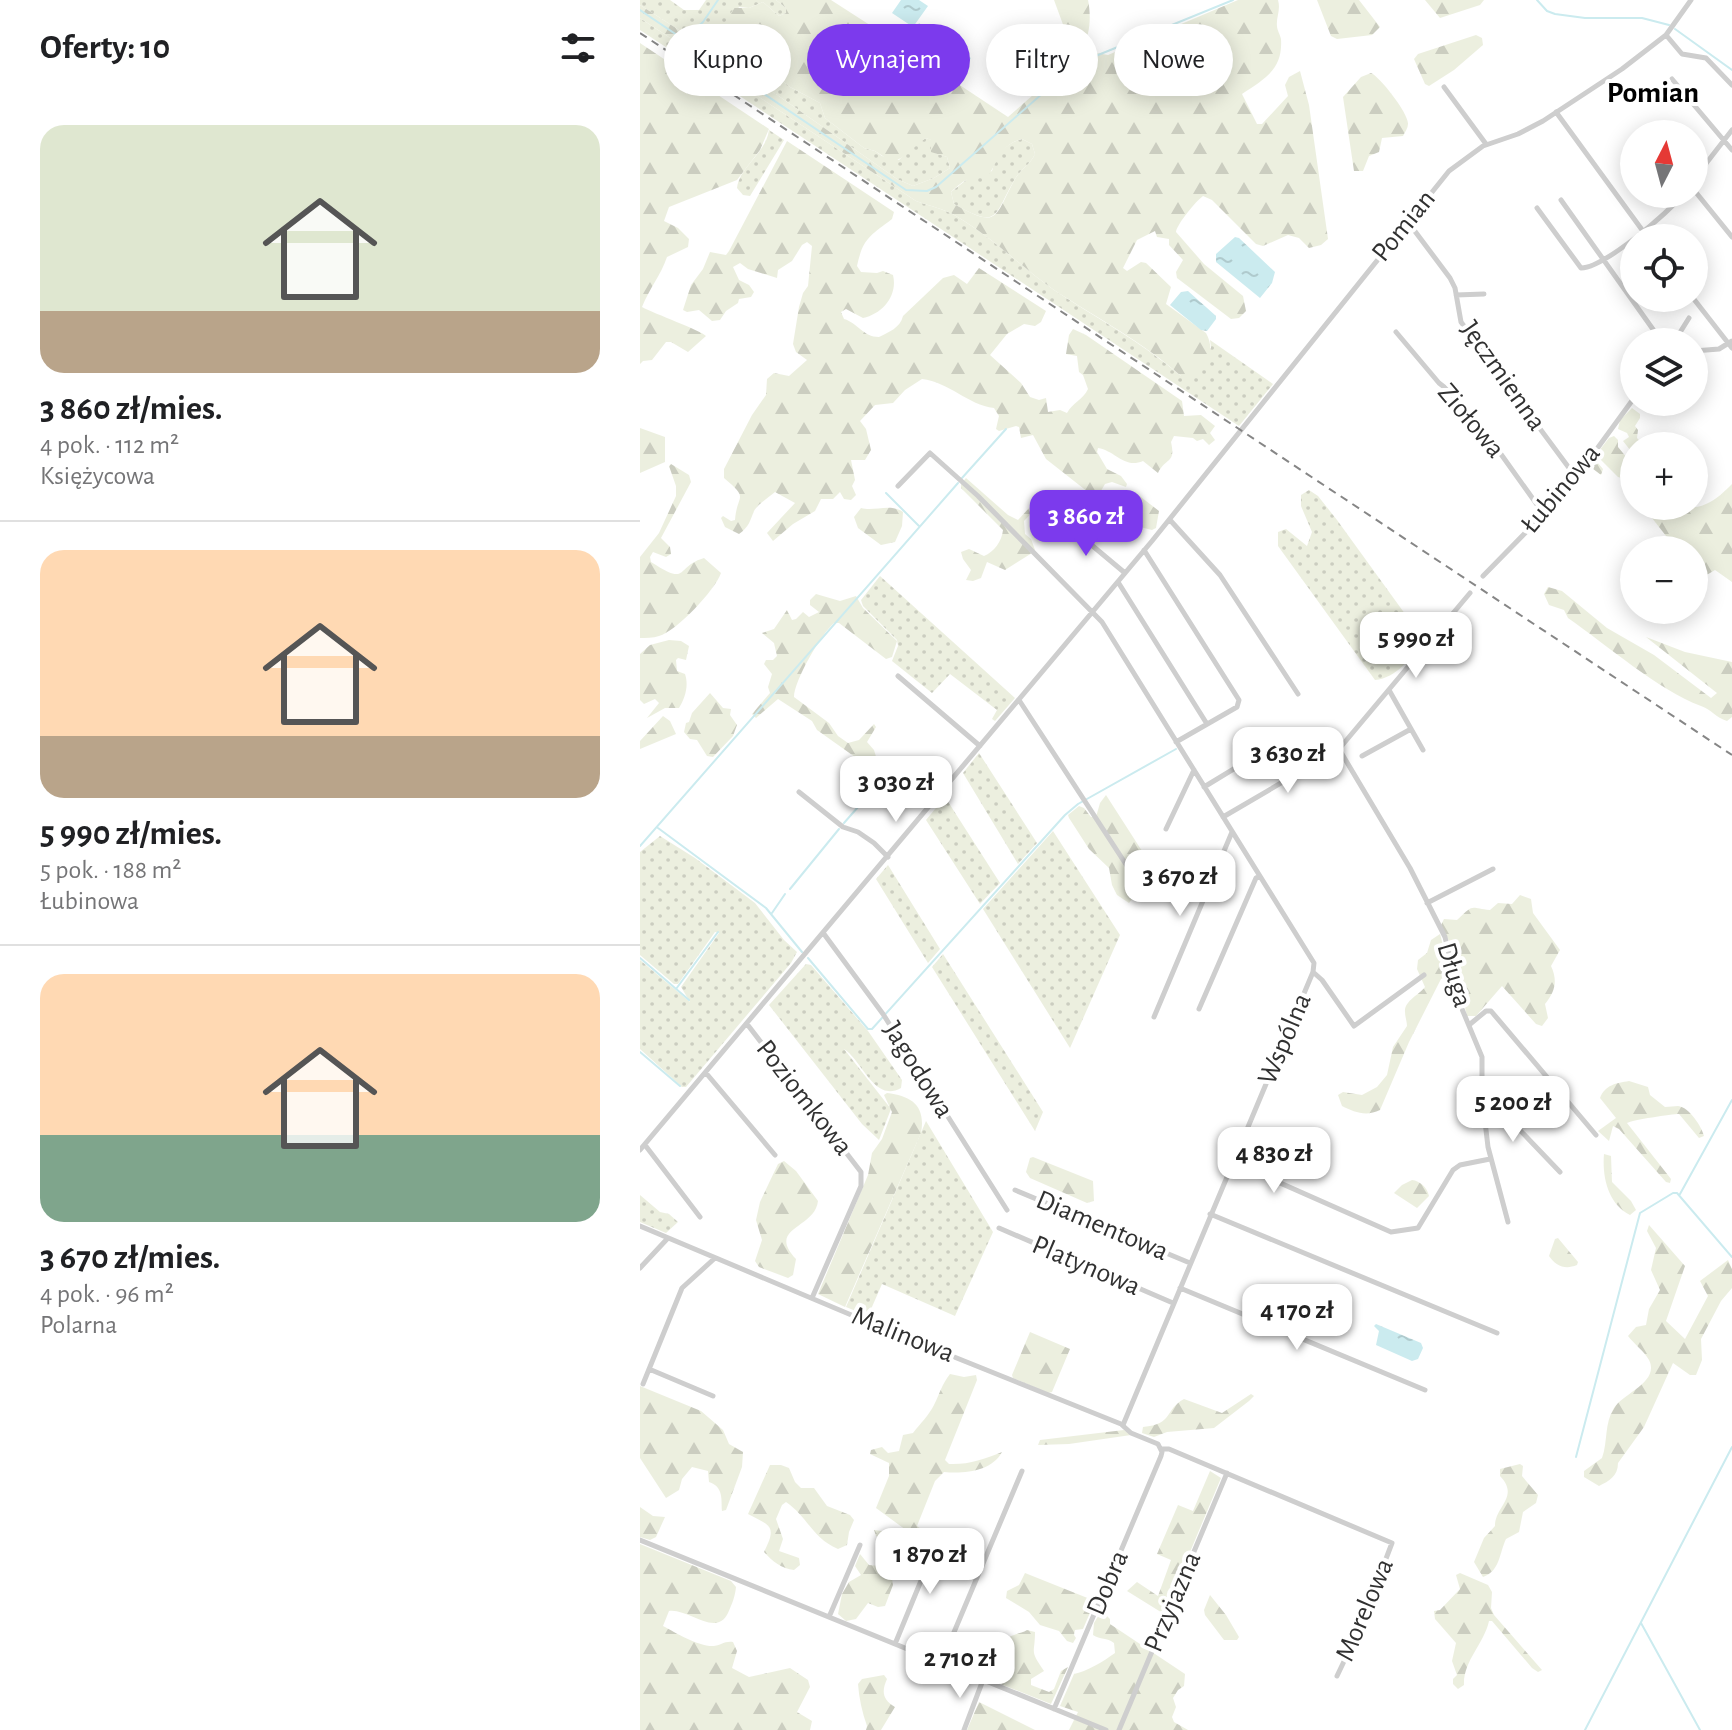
<!DOCTYPE html>
<html lang="pl">
<meta charset="utf-8">
<style>
:root{--surface:#fff;--page:#f2f2f2;--text:#202124;--muted:#757577;--line:#e0e0e0;--accent:#7c3aed}
body{margin:0;font-family:"Alegreya Sans",sans-serif;background:var(--page);color:var(--text);height:100vh;display:flex;flex-direction:column;font-size:30px;white-space:nowrap}
*{box-sizing:border-box;margin:0}
p{font-size:26px;color:var(--muted)}
.icon{flex:none;width:44px;height:44px;fill:none;stroke:currentColor;stroke-width:2;stroke-linecap:round;stroke-linejoin:round}
.map{position:relative;flex:1;overflow:hidden}
.drawer{display:flex;flex-direction:column;background:var(--surface);width:640px}
.drawer>*{flex:none}
.top-card{position:absolute;left:24px;top:24px;width:760px;height:72px;display:flex;gap:16px}
.needle{width:52px;rotate:6deg}
.fabs{position:absolute;left:980px;top:120px;display:grid;gap:16px}
.fabs a{display:grid;place-items:center;width:88px;height:88px;border-radius:50%;background:var(--surface);box-shadow:0 4px 20px #0003;font-size:40px}
.price{position:absolute;translate:-50% -68px;padding:0 18px;border-radius:16px;background:#fff;color:#222;font-size:26px;line-height:52px;filter:drop-shadow(0 2px 4px #0008)}
.price::after{content:'';position:absolute;left:50%;top:48px;width:24px;height:18px;margin-left:-12px;background:inherit;clip-path:polygon(0 0,100% 0,50% 100%)}
.price.on{background:var(--accent);color:#fff}
ul{padding:0;list-style:none}
li{display:grid;align-content:center;gap:16px;height:424px;padding:0 40px}
li+li{border-top:2px solid var(--line)}
li span{display:grid;place-items:center;height:248px;border-radius:24px;color:#555}
li>.icon{margin-inline-start:auto}
span .icon{width:144px;height:144px;fill:#fffc;stroke-width:1}
li b{font-size:34px}
h2{display:flex;justify-content:space-between;align-items:center;height:96px;padding:0 40px;font-size:34px}
.pill{padding:0 28px;border-radius:36px;background:var(--surface);box-shadow:0 4px 20px #0003;font-size:28px;line-height:72px}
.pill.on{background:var(--accent);color:#fff}
main{display:flex;flex:1;min-height:0}
.map>svg:first-child{display:block}
.grass{fill:url(#grass-dots)}
.forest{fill:url(#forest-firs);fill-rule:evenodd}
.water{fill:url(#water-ripples)}
.lines{fill:none;stroke-linecap:round;stroke-linejoin:round}
.stream{stroke:#cbebef;stroke-width:2}
.minor{stroke:#cecece;stroke-width:5}
.rail{stroke:#868686;stroke-width:2;stroke-dasharray:8 6;stroke-linecap:butt}
.labels{text-anchor:middle;dominant-baseline:central;stroke-width:8;stroke-linejoin:round;paint-order:stroke}
.street-label{font-size:28px;fill:#313131;stroke:#fff}
.neighbourhood-label{font-size:30px;font-weight:bold;fill:#000;stroke:#fff}
</style>
<main>
<section class="drawer">
<h2>Oferty: 10<svg class="icon" aria-label="filters" viewBox="0 0 24 24"><path d="M4 7h16M4 17h16"/><circle cx="9" cy="7" r="2"/><circle cx="15" cy="17" r="2"/></svg></h2>
<ul>
<li><span style="background:linear-gradient(#dfe7d0 75%,#b9a48a 0)"><svg class="icon" aria-label="home" viewBox="0 0 24 24"><path d="M3 11l9-7 9 7M6 9v11h12V9"/></svg></span><div><b>3 860 zł/mies.</b><p>4 pok. · 112 m²</p><p>Księżycowa</p></div></li>
<li><span style="background:linear-gradient(#ffd9b3 75%,#b9a48a 0)"><svg class="icon" aria-label="home" viewBox="0 0 24 24"><path d="M3 11l9-7 9 7M6 9v11h12V9"/></svg></span><div><b>5 990 zł/mies.</b><p>5 pok. · 188 m²</p><p>Łubinowa</p></div></li>
<li><span style="background:linear-gradient(#ffd9b3 65%,#7fa58c 0)"><svg class="icon" aria-label="home" viewBox="0 0 24 24"><path d="M3 11l9-7 9 7M6 9v11h12V9"/></svg></span><div><b>3 670 zł/mies.</b><p>4 pok. · 96 m²</p><p>Polarna</p></div></li>
</ul>
</section>
<div class="map">
<svg width="1092" height="1730" viewBox="0 0 1092 1730">
<defs>
<pattern id="grass-dots" width="8" height="8" patternUnits="userSpaceOnUse" patternTransform="scale(2)"><rect width="8" height="8" fill="#ecefdf"/><path d="M2 2h.1M6 6h.1" fill="none" stroke="#cbcdc0" stroke-width="1.8" stroke-linecap="round"/></pattern>
<pattern id="forest-firs" width="22" height="20" patternUnits="userSpaceOnUse" patternTransform="scale(2)"><rect width="22" height="20" fill="#ecefdf"/><path d="M5 1l3.5 6h-7zM16 11l3.5 6h-7z" fill="#cbcdc0"/></pattern>
<pattern id="water-ripples" width="26" height="14" patternUnits="userSpaceOnUse" patternTransform="scale(2)"><rect width="26" height="14" fill="#cbebef"/><path d="M2 4q2-2 4 0t4 0M15 11q2-2 4 0t4 0" fill="none" stroke="#afcacd"/></pattern>
</defs>
<rect width="100%" height="100%" fill="#fff"/>
<!-- grass -->
<path class="grass" d="M0,0H30L44,10H59L66,0H136L146,8V13L139,16L123,2L109,8L99,7L81,35L100,49L110,62L131,72L150,87L180,103L185,118L224,148L235,151L242,156L259,160L270,148L286,138L292,140L295,153L307,157L310,168L294,178L273,186L257,179L103,71L0,5Z
M0,18L276,201C289,206 305,209 316,216C352,237 380,266 414,290C456,318 502,342 541,376L571,348L570,340L633,384L599,426L0,30Z
M129,130L144,140L110,196L103,195L97,188C100,166 126,153 129,130Z
M382,139L392,144L395,154C390,165 381,169 375,179C353,216 360,230 314,204L311,192L330,177H337L352,171C356,154 366,143 382,139Z
M669,490L678,496L697,520L781,636L783,642C770,658 757,678 735,680L638,546V532L646,529L667,546L672,532L661,506V495Z
M240,576L375,698L355,721L352,719L357,710L310,674L292,693L252,661L258,646L257,640L223,606L221,600Z
M339,753L397,843L378,864L323,773Z
M305,797L360,883L340,904L286,820Z
M413,831L480,935L430,1048L343,909Z
M20,836L55,858L115,903L144,940L157,952L151,963L46,1087H42L0,1049V960L50,1002L41,987L79,933L75,932L38,984H34L0,955V852Z
M248,865L300,949L288,963L236,879Z
M303,954L403,1112L395,1131L292,967Z
M166,964L171,965L228,1031L262,1080L261,1088C234,1103 222,1060 204,1049L251,1109L239,1140L222,1124L129,1005Z
M286,1121L353,1232L315,1316L242,1284L228,1316L206,1307Z
M0,1195L20,1212L29,1214L38,1222L26,1233L0,1222Z"/>
<!-- forest -->
<path class="forest" d="M136,0H191L264,47L268,62L275,67L283,65L297,70L368,117L435,58L452,52L468,55L598,0H638C641,10 636,17 637,26C637,30 640,34 641,39C643,69 625,79 602,94L617,124H622L648,96L645,85L649,77L660,71L669,105L688,239L681,245L669,248L659,238L648,235L623,246L616,244L572,200L563,196C556,201 537,224 536,232L564,264L603,296L606,311L599,318L591,319L537,278L536,272L543,260L529,245V239L517,237L515,231L497,240L483,268L487,271L501,262L506,263L531,287L526,304L566,333C576,351 567,366 554,377L541,376C503,342 457,318 414,290C380,266 352,237 316,216C305,209 289,206 276,201L0,18V5L103,71L257,179L273,186L294,178L310,168L307,157L291,152V140L286,138C275,145 264,159 252,162L235,151L224,148L185,118L180,103L150,87L131,72L110,62L100,49L80,35V31L94,8H109L123,2L139,16L146,13V8ZM382,139L392,144L395,154C390,165 381,169 375,179C354,217 360,230 314,204L311,192C326,178 328,178 348,176C359,160 360,145 382,139Z
M414,0H448C451,14 451,37 441,48L432,49Z
M677,0H719L740,27L732,35L697,39L691,36Z
M785,0H844L840,5L800,18Z
M836,35L842,38L843,45L814,70L789,86L785,84L774,59L778,54Z
M0,43L129,129L120,150L97,180L29,207L24,221L38,228L49,239L48,247L27,257C21,275 9,289 2,307C15,314 60,330 66,336L48,352L31,342H26L12,360L3,361L0,364Z
M731,73C740,77 769,114 768,124C768,128 765,132 763,136L742,138L739,152L729,156L723,171H714L703,97L721,77Z
M147,141L254,212L252,219C230,236 223,238 217,266L221,272L237,273L243,271L253,275C258,295 243,314 223,318L206,309L201,312L204,319C218,323 223,337 239,337C249,332 260,328 263,316L303,278L314,275L327,284L339,268L406,311L401,322L395,326L384,324L367,334L350,355L381,383L390,397L399,400L406,398L408,412L420,410L427,413C433,402 443,400 448,389L443,375L439,372L437,356L426,354L429,335L433,329L446,335L542,401L544,416L561,415L575,426L570,433L575,440L569,445L563,439L557,441L553,438L534,436L531,442C536,464 526,457 518,473L503,461C484,469 476,451 458,448L457,452L467,469L481,476L487,484L486,487L472,482L465,484L458,496L448,492L406,459L393,435L381,438L379,427L376,426L359,431L356,429L359,416L354,408C328,405 309,382 282,379L265,390L253,403L235,405L220,421L226,429L231,450L225,460H211L215,480L212,486L216,495L211,500L204,499L200,492L193,499H181L175,511L153,524L133,541L127,533L155,503L135,492C129,497 117,505 114,511C110,521 109,527 99,534L85,527L81,518L83,516L91,521L95,520C97,493 110,500 84,478V469L112,415L126,395L127,379L134,373L149,376L167,360L156,352L153,344L159,307L163,293L168,286L172,246L167,242L162,245L152,261L138,270L137,278L108,269L100,263L93,267L99,280L109,285L114,292L111,297L99,299L98,303L86,311L80,320L72,321L59,310L47,312L43,310L51,285L63,269L70,252L86,255L89,251Z
M992,408L1000,414V418L995,426L998,430L997,438L1004,446H994V455L983,441L989,437L987,433L978,429L980,420Z
M0,428L25,437V462L0,473Z
M974,436L978,440V447L992,464L991,477L988,480L978,477L960,459L957,462L963,469L961,475L948,465L969,438Z
M31,464L49,475L51,482L21,538L30,547L31,554L26,557L13,552L10,557L11,562C50,587 34,567 64,558L81,573C75,590 37,631 19,636C13,638 6,638 0,638V557L19,533L36,496V486L29,466Z
M326,478L368,515L378,520L402,494L406,498L384,521L385,534L391,539L395,550L392,553L365,570L347,562L341,578L333,581L326,580L331,570L323,559L321,552L329,549L344,556C354,552 362,541 363,530L321,488V484Z
M1092,484V582L1075,570L1065,576L1054,568V550H1037L1012,518C1032,497 1046,514 1066,504C1076,500 1085,491 1092,484Z
M490,493L497,494L519,511L516,528L512,530L500,527L483,516L492,502L487,496Z
M221,508C234,512 250,503 263,512L262,526L255,542L241,545L218,528L214,517Z
M908,587L922,591L967,628L1014,655L1071,698L1077,693L1006,637L1045,652L1092,662V717L1087,721C1076,718 1071,709 1061,706C1018,690 967,645 928,618L924,610L909,605L904,594Z
M176,594L200,601L216,596L223,608L257,641L252,657L246,659L199,623H194C181,634 154,681 154,697L189,723L198,736L208,743L219,740L234,724L236,727L227,742L234,750L237,760L248,765L234,786L224,783L215,772V757L177,730L172,721L138,699L116,718L112,714L130,693L128,687L132,674L124,664L126,660H133L137,656L134,643L122,633L134,629L147,610L152,620L156,619L163,612L169,617L179,612L170,605V600Z
M29,640L41,641L49,646L46,660L38,658L36,660L37,671L45,674C49,686 45,698 39,708H25L7,718L19,703L15,699L4,704L0,700V654L10,645Z
M70,693L83,708L91,709L90,715L97,725L93,736L73,757L67,756L57,740L50,739L44,732L46,723L49,722L52,713Z
M23,716L30,721L36,734L0,749V741Z
M466,795L502,851L505,863L493,871L491,877L496,894L489,903L477,895L472,885L469,868L449,849L429,818L428,815L439,806L444,808L451,817H456L460,803Z
M880,895L891,899L893,913L920,950L911,966C918,981 915,992 905,1004L908,1018L902,1026L896,1024L862,986L836,1016H827L809,941L801,925L804,919L817,920C835,903 829,908 850,910L858,903L872,904Z
M800,934L811,974L801,979L769,1042L740,1110C726,1117 714,1112 702,1106L698,1095L703,1092L722,1095L737,1087L747,1075L753,1047L767,1026C767,1021 765,1017 765,1012C764,1001 779,995 785,987L777,969L778,960L787,953L791,940Z
M989,1081L1008,1087L1010,1095L1025,1107C1030,1107 1034,1106 1038,1106C1049,1107 1062,1127 1064,1136L1059,1138L1039,1114C1032,1114 992,1120 987,1123L1031,1179L1030,1183L1026,1182L979,1129L973,1126L969,1141L958,1131L976,1118L960,1098C965,1085 976,1083 989,1081Z
M247,1093C272,1096 286,1106 281,1133L205,1307L178,1294L228,1175L232,1153L242,1139L252,1112L244,1095Z
M964,1154L971,1156L972,1182L991,1201L996,1210L990,1215C968,1204 962,1177 964,1154Z
M393,1157L453,1181L454,1201L447,1203L390,1178L386,1172L390,1158Z
M144,1161L156,1171L178,1201C175,1229 126,1227 156,1259L153,1275L148,1278L119,1267L115,1261L122,1240L116,1220L120,1202L138,1164Z
M772,1180C780,1181 787,1187 789,1196L777,1208L754,1193L762,1185Z
M1009,1225L1045,1266L1026,1321L1045,1339L1068,1296L1060,1281L1088,1260L1092,1269V1288L1081,1301L1061,1339L1062,1360L1056,1375H1050L1033,1363L1004,1427L978,1463C978,1476 969,1481 959,1486L944,1477V1471L962,1458C968,1441 964,1424 974,1408C983,1393 1020,1382 1009,1360C1004,1351 994,1344 988,1336L996,1327L1006,1325L1009,1309L1020,1290L1011,1270L1016,1248L1007,1231Z
M918,1238L938,1262L937,1265C925,1270 916,1266 909,1256L915,1239Z
M390,1332L430,1349L412,1392L408,1393L373,1378L372,1375Z
M310,1374L324,1377L336,1375L337,1380L305,1460L309,1464C328,1465 344,1459 362,1452C352,1471 325,1474 304,1472L295,1481L277,1526C290,1535 294,1542 287,1558L236,1536L234,1530L263,1534L266,1530L236,1508L249,1476V1463L230,1454L231,1450L242,1447L248,1453L259,1451L263,1435L273,1433C280,1424 289,1415 294,1405C300,1393 302,1384 310,1374Z
M0,1386L61,1411L83,1430L89,1444L103,1452L102,1467L86,1510L82,1511C81,1500 84,1487 69,1482L68,1471L52,1467L42,1479L39,1490L26,1498L0,1458Z
M611,1394L614,1396L609,1401L574,1428L527,1432L514,1437L502,1433L503,1427C534,1424 524,1410 544,1399L582,1413Z
M484,1430L491,1435L429,1444L398,1445L400,1440Z
M880,1464L883,1466L882,1476L898,1495L896,1503L883,1512L879,1532L866,1539C859,1554 860,1571 843,1577L834,1562L844,1538L855,1526C855,1506 880,1497 860,1476V1469Z
M130,1465H141L149,1468L155,1482L161,1488H174L187,1506L210,1515L214,1520L209,1532L207,1545L198,1549C172,1538 168,1517 146,1502L142,1505L136,1519L143,1539L139,1551L159,1558L160,1565L154,1570C142,1569 132,1561 124,1552C137,1526 131,1526 108,1514Z
M570,1471L581,1478L524,1614L487,1591L497,1582L518,1596L531,1560L517,1554L538,1505L553,1511Z
M0,1507L13,1516L25,1517L16,1537L10,1540L0,1537Z
M0,1544L91,1581L96,1587C95,1597 92,1604 88,1613C76,1638 48,1608 29,1611L23,1626C36,1633 59,1647 74,1646C82,1645 84,1641 93,1642L97,1651L92,1668L109,1677L150,1668L168,1680L170,1687L157,1712L172,1721L170,1730H0Z
M220,1554L229,1565L239,1566L251,1572L253,1585L245,1606L238,1607L228,1603L216,1619L206,1621L198,1614L202,1594L209,1582L221,1575L215,1566Z
M385,1573L455,1601L443,1629L435,1630L434,1635L436,1638L433,1643L427,1641L419,1631L400,1625L389,1612L366,1598L367,1591L379,1585Z
M820,1573L848,1585L852,1592L851,1608L854,1615L902,1670L898,1672L892,1668L852,1621H849C844,1644 823,1661 824,1685L818,1689L813,1684V1679L817,1675L812,1661L816,1643L795,1619L794,1611L800,1610L820,1589L816,1575Z
M570,1595L586,1615L599,1637L597,1640H584L565,1615L564,1610Z
M460,1613L465,1614L470,1619V1624L545,1674L544,1686L538,1690L533,1698L536,1707L532,1717L534,1722L548,1730H429L438,1712L420,1706L434,1674C446,1672 464,1661 475,1653L474,1643C467,1637 460,1640 453,1635L454,1623Z
M387,1630L395,1632C395,1655 389,1649 404,1671L391,1679V1685L409,1692L414,1689L421,1671L428,1667L411,1704L338,1675L339,1672L349,1674L353,1672C357,1659 358,1640 374,1635C378,1633 383,1633 387,1630Z
M244,1675L247,1679C241,1692 243,1700 255,1707L241,1730H226L227,1726C222,1712 219,1698 218,1684L222,1679Z
M339,1702L395,1730H327Z"/>
<!-- water -->
<path class="water" d="M261,0H279L288,6L273,27L252,13Z
M279,23L331,58L322,72L269,38Z
M595,237L599,238L635,272L632,283L620,298L576,262V254Z
M548,291L576,316V319L567,331L561,330L530,305L541,292Z
M736,1324L781,1343L783,1348L778,1359L772,1361L736,1345L739,1331L734,1326Z"/>
<g class="lines">
<!-- stream -->
<path class="stream" d="M897,0L907,11L915,14L945,18H1002L1029,25
M0,10L266,190L287,191L296,187L436,64L593,0
M1035,29L1092,70
M45,38L63,22L78,0
M322,478L366,429
M246,493L279,526
M204,823L261,758
M18,828L126,908L162,952
M0,846L318,483
M150,889L199,829
M132,913L145,894
M0,958L49,1000
M168,958L228,1029H232L425,815L438,804L536,749
M36,989L78,932
M0,1052L40,1086
M1040,1194L1092,1100
M936,1457L1000,1213L1033,1193H1037L1092,1257
M1001,1623L1060,1730
M945,1730L1092,1447"/>
<!-- minor -->
<path class="minor" d="M1026,35L1042,54L1066,58L1092,85
M1032,79L1092,150
M804,87L846,144
M916,112L1008,238
M1054,179L1092,130
M1054,190L1092,237
M921,200L1022,342
M897,208L941,268C963,268 1029,213 1043,194
M768,222L810,278L815,288L821,322L935,476
M816,295L844,294
M1053,298L1092,348
M756,332L799,383L808,390L858,450L898,506L905,510
M1034,342L1049,318
M1054,351L1079,349L1092,341
M258,486L290,453L338,496L462,622L674,963L673,972L483,1425
M530,520L580,575L658,694
M424,522L485,573
M504,550L599,700L597,707L536,742
M843,576L893,525L951,457L994,398
M478,582L567,724
M258,676L340,746
M749,690L783,750
M379,700L502,889
M699,749L770,868L805,937L822,1009L842,1057V1096L848,1147L868,1222
M722,756L771,729
M564,787L615,756
M159,792L203,827L218,832L234,843L248,857
M583,817L699,749L830,593
M526,829L554,770
M787,903L853,869
M184,934L243,1014L367,1210
M673,972L682,980L714,1026L784,975
M559,1009L616,878L620,876
M514,1017L592,832
M107,1024L221,1172V1186L172,1298
M829,1025L846,1011H851L956,1135
M66,1073L135,1155
M843,1096L852,1101L920,1172
M5,1145L60,1217
M0,1150L512,541L809,171L843,146L878,134L903,121L982,69L1026,35L1051,0
M593,1162L751,1232L778,1228L813,1170L820,1165L850,1159
M375,1190L550,1263
M570,1214L857,1333
M0,1226L247,1330L481,1424L491,1433L518,1444L522,1452L521,1456L414,1709
M359,1228L533,1303
M0,1268L28,1238
M540,1288L785,1390
M9,1369L73,1396
M3,1384L42,1288L75,1258
M522,1449H529L752,1543L718,1632L697,1676
M0,1540L466,1730
M189,1617L220,1545
M255,1644L299,1537
M301,1663L382,1471
M324,1730L343,1680
M479,1730L587,1473"/>
<!-- rail -->
<path class="rail" d="M0,33L1092,755"/>
</g>
<g class="labels">
<!-- street labels -->
<g class="street-label">
<text transform="translate(764 226) rotate(-51)">Pomian</text>
<text transform="translate(863 376) rotate(55)">Jęczmienna</text>
<text transform="translate(831 421) rotate(50)">Ziołowa</text>
<text transform="translate(921 489) rotate(-50)">Łubinowa</text>
<text transform="translate(814 975) rotate(74)">Długa</text>
<text transform="translate(645 1039) rotate(-67)">Wspólna</text>
<text transform="translate(278 1070) rotate(58)">Jagodowa</text>
<text transform="translate(164 1098) rotate(52)">Poziomkowa</text>
<text transform="translate(462 1226) rotate(23)">Diamentowa</text>
<text transform="translate(446 1266) rotate(23)">Platynowa</text>
<text transform="translate(263 1335) rotate(22)">Malinowa</text>
<text transform="translate(468 1583) rotate(-67)">Dobra</text>
<text transform="translate(533 1602) rotate(-67)">Przyjazna</text>
<text transform="translate(725 1610) rotate(-67)">Morelowa</text>
</g>
<!-- neighbourhood labels -->
<g class="neighbourhood-label">
<text x="1013" y="93">Pomian</text>
</g>
</g>
</svg>
<div class="fabs">
<a><svg class="needle" viewBox="-14 -14 28 28"><path d="M0-13l5 13h-10z" fill="#e53935"/><path d="M0 13l5-13h-10z" fill="#757577"/></svg></a>
<a><svg class="icon" aria-label="locate" viewBox="0 0 24 24"><circle cx="12" cy="12" r="6"/><path d="M12 2v4M12 18v4M2 12h4M18 12h4"/></svg></a>
<a><svg class="icon" aria-label="layers" viewBox="0 0 24 24"><path d="M12 4l9 5-9 5-9-5zM3 14l9 5 9-5"/></svg></a>
<a>+</a>
<a>−</a>
</div>
<b class="price on" style="left:446px;top:558px">3 860 zł</b>
<b class="price" style="left:776px;top:680px">5 990 zł</b>
<b class="price" style="left:648px;top:795px">3 630 zł</b>
<b class="price" style="left:256px;top:824px">3 030 zł</b>
<b class="price" style="left:540px;top:918px">3 670 zł</b>
<b class="price" style="left:873px;top:1144px">5 200 zł</b>
<b class="price" style="left:634px;top:1195px">4 830 zł</b>
<b class="price" style="left:657px;top:1352px">4 170 zł</b>
<b class="price" style="left:290px;top:1596px">1 870 zł</b>
<b class="price" style="left:320px;top:1700px">2 710 zł</b>
<div class="top-card">
<a class="pill">Kupno</a>
<a class="pill on">Wynajem</a>
<a class="pill">Filtry</a>
<a class="pill">Nowe</a>
</div>
</div>
</main>
